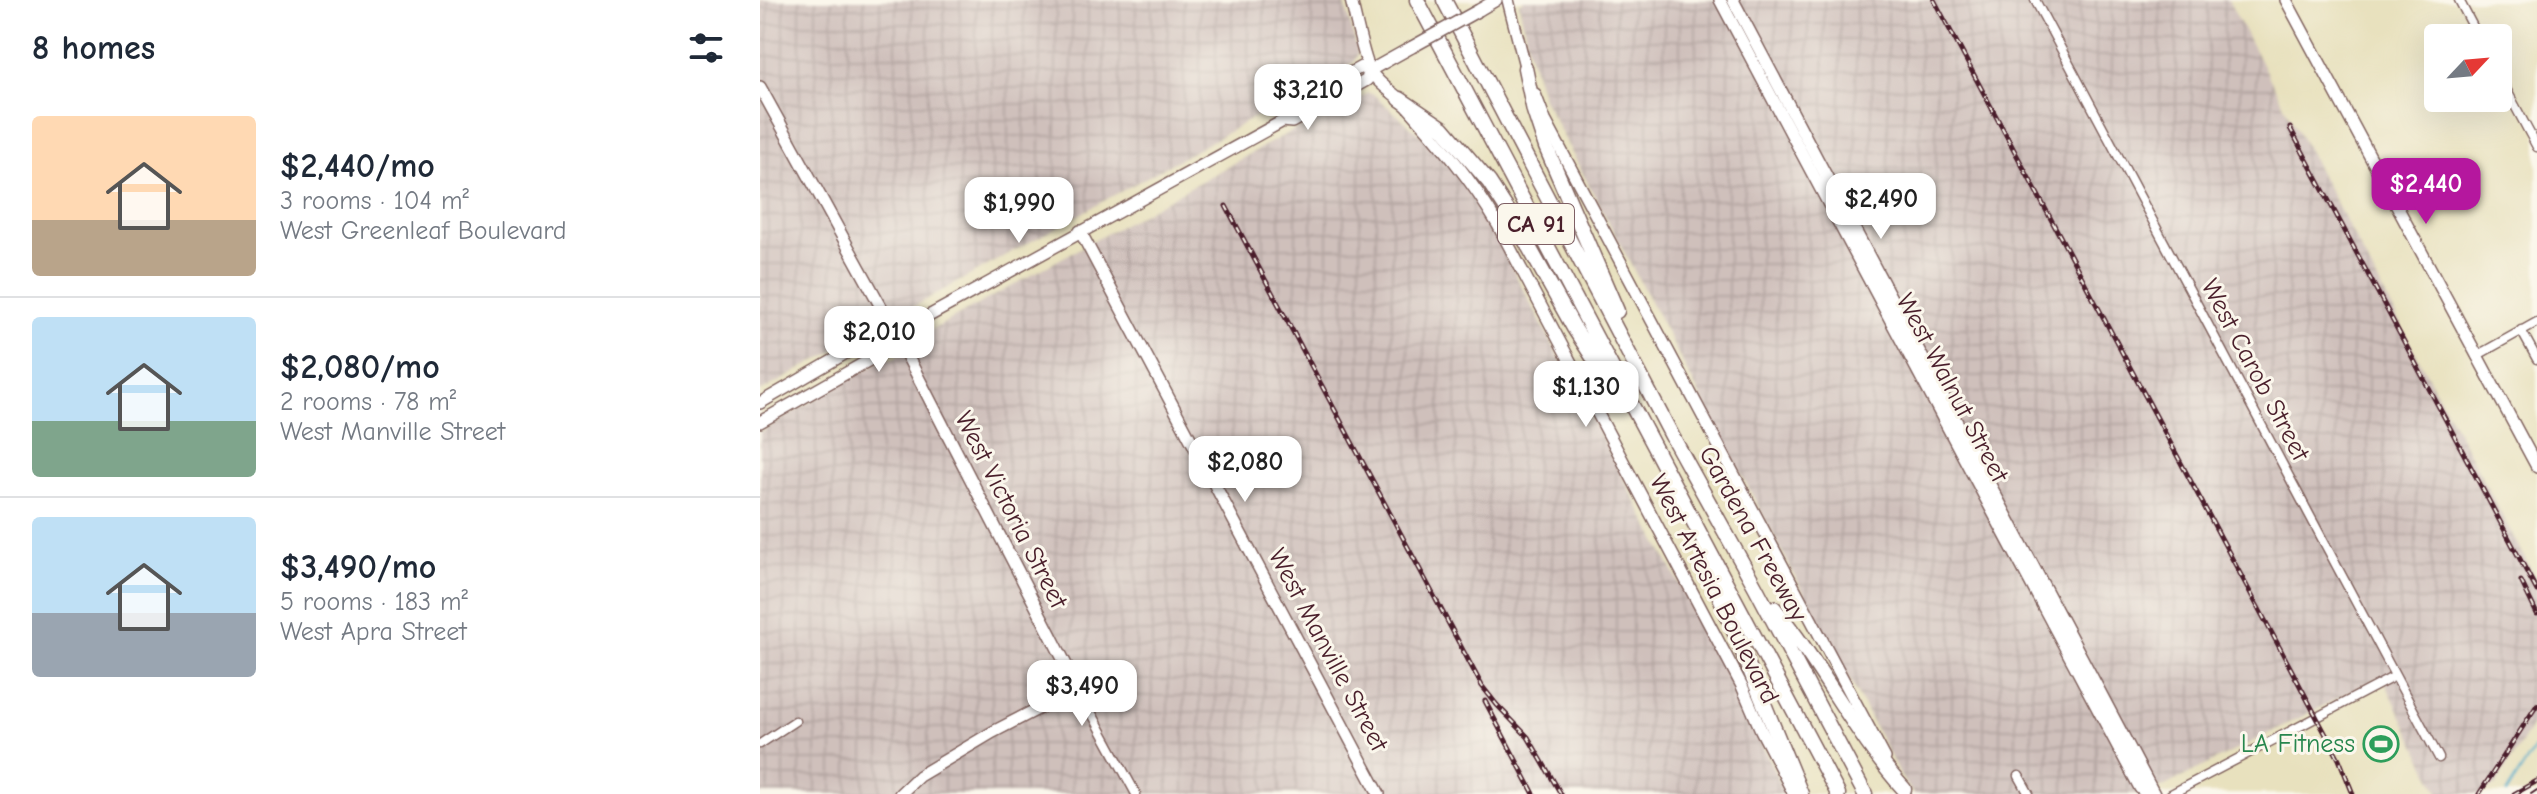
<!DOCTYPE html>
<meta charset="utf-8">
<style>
:root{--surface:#fff;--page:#f2f2f3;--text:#1f2937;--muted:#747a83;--line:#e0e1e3;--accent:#b5179e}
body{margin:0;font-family:"Comic Neue",sans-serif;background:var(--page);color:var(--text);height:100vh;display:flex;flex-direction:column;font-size:30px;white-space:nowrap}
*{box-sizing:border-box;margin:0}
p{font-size:26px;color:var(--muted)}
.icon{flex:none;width:44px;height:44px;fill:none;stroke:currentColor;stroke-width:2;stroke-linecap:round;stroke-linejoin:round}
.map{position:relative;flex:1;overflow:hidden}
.side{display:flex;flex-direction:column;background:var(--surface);width:760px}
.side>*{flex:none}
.needle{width:52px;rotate:64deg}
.fabs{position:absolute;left:1664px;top:24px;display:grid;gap:16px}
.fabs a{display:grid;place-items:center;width:88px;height:88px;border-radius:8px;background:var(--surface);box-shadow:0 8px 32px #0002;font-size:40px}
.price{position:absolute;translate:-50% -68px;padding:0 18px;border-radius:16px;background:#fff;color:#222;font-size:26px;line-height:52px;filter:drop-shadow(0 2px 4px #0008)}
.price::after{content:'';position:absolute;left:50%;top:48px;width:24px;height:18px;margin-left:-12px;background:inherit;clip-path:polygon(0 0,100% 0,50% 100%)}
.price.active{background:var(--accent);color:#fff}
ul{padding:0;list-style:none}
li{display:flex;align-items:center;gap:24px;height:200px;padding:0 32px}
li+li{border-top:2px solid var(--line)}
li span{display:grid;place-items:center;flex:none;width:224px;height:160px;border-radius:8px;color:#555}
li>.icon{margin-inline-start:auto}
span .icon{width:96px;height:96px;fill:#fffc;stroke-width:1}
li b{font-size:34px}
h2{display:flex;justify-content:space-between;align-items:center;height:96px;padding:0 32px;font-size:34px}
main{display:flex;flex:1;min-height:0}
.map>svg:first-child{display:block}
.industrial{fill:url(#industrial-grid)}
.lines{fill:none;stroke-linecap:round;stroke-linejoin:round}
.stream{stroke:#4aa8c9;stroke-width:2}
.street-casing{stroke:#81635e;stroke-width:11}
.secondary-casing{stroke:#81635e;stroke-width:14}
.highway-casing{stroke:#81635e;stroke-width:17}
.street{stroke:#fff;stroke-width:8}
.secondary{stroke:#fff;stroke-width:11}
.highway{stroke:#fff;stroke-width:14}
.tram{stroke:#4a1f2b;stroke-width:2}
.rail-casing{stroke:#4a1f2b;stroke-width:5}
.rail{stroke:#fbf7ec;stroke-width:2;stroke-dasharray:6;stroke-linecap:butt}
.secondary-bridge-casing{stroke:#81635e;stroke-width:14;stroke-linecap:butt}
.secondary-bridge{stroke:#fff;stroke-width:11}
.labels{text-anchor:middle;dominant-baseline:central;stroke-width:6;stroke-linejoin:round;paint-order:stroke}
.shield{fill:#fbf7ec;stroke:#7f6065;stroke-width:2}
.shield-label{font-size:24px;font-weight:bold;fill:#4a1f2b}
.street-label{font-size:26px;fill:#4a1f2b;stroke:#fbf7ec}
.leisure-label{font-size:26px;fill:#27864d;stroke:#fbf7ec;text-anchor:end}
</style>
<main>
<section class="side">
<h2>8 homes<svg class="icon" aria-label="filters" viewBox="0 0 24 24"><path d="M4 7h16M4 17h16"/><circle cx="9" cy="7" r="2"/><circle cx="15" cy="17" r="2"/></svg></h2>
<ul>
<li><span style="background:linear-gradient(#ffd9b3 65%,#b9a48a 0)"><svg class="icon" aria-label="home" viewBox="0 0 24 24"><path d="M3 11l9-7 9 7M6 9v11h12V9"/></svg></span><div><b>$2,440/mo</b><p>3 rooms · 104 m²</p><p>West Greenleaf Boulevard</p></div></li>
<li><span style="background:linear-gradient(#bfe0f5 65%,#7fa58c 0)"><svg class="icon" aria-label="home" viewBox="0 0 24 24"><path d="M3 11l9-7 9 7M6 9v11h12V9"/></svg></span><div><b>$2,080/mo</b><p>2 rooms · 78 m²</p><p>West Manville Street</p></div></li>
<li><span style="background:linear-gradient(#bfe0f5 60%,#9aa5b1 0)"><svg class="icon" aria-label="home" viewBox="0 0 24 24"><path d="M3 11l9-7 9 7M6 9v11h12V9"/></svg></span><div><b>$3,490/mo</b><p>5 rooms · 183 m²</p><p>West Apra Street</p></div></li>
</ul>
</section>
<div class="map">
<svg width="1777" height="794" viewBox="0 0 1777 794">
<defs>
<pattern id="industrial-grid" width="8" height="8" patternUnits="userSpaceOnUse" patternTransform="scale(2)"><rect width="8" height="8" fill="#cfc0bb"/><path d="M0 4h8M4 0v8" fill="none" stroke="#b3a5a1"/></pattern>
</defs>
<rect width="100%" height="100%" fill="#fbf7ec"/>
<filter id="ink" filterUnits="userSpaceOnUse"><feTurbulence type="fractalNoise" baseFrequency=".0125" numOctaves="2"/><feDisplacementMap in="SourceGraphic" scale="16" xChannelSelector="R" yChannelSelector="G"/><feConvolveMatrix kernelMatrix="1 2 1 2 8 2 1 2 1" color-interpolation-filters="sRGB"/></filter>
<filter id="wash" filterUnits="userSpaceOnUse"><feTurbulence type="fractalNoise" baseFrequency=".006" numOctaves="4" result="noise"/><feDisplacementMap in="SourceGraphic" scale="32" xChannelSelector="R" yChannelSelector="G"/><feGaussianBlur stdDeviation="1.8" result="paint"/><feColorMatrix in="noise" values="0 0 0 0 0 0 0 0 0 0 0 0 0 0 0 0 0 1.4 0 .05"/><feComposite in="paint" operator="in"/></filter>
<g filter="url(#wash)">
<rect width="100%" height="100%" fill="#e8e1be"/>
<!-- industrial -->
<path class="industrial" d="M0,0H584L598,53L594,62L0,392Z
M764,0H1468L1777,581V717L1736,785L1720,794H1680L1622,676L1389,794H1153L1141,777L783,98L769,52L759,3Z
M608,93L614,95L669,142L695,172L718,204L978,694L1025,794H0V432L125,358H133L158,344L161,336L517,139L542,126L569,116Z"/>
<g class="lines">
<!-- stream -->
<path class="stream" d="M1746,794L1777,745"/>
</g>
</g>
<g filter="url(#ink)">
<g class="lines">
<defs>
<path id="street" d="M1275,0L1679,758
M1699,0L1719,38
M1738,74L1777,147
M1761,330L1777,359
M1716,356L1777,322
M318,688L376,794
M0,744L35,721
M1259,776L1269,794
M1411,794L1635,676"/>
<path id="secondary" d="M591,0C595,16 604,61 611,72C620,86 636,94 647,106C682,145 712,180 738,225L982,686L1001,730L1034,794
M748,0L767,74
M960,0L1380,788L1387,794
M973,0L1394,794
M1526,0L1777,467
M719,10L736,0
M0,87L136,334L318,688L233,732L159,776L140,794
M775,94L785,120L1125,758
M523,121L525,110L601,67L609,71
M320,231L619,794
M0,403L117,335L136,334L523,121L532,122L607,80L609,71L652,47
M0,422L127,350L136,334"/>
<path id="highway" d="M657,0L1078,794
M684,0L912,436L995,586L1105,794
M765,68L774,111L786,147L857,311
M640,99L683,128L729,182L755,222L814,328L862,402
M949,570L1041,794
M1014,608C1062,665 1094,734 1144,789"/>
</defs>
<!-- street casing -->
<use href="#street" class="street-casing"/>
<!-- secondary casing -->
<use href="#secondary" class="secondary-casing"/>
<!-- highway casing -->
<use href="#highway" class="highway-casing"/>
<!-- street -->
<use href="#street" class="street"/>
<!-- secondary -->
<use href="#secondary" class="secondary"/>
<!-- highway -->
<use href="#highway" class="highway"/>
<!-- tram -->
<path class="tram" d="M1771,794L1777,790"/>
<defs>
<path id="rail" d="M1174,0L1579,759L1593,794
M1530,128L1777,591
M466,206L722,686L737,705L768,737L801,794
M1761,581L1777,614
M725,701L774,794
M1719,794L1777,705
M1754,794L1777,781"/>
</defs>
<!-- rail casing -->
<use href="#rail" class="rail-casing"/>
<!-- rail -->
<use href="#rail" class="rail"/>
<defs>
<path id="secondary-bridge" d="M652,47L719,10"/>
</defs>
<!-- secondary-bridge casing -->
<use href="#secondary-bridge" class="secondary-bridge-casing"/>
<!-- secondary-bridge -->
<use href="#secondary-bridge" class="secondary-bridge"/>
</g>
</g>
<!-- icons -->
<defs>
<symbol id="stadium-ring" viewBox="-11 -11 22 22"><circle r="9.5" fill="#fbf7ec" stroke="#2e9e5b" stroke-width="1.5"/><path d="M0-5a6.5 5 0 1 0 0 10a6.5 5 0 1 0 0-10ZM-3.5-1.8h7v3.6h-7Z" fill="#2e9e5b"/></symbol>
</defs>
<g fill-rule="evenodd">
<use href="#stadium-ring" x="1601" y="724" width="40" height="40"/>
</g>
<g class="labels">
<!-- shield labels -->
<rect class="shield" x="738" y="204" width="76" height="40" rx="6"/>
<g class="shield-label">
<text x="776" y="224">CA 91</text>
</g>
<!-- street labels -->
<g class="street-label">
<text transform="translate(1495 370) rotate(62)">West Carob Street</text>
<text transform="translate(1192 388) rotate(62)">West Walnut Street</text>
<text transform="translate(251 510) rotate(63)">West Victoria Street</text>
<text transform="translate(993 534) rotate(61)">Gardena Freeway</text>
<text transform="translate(954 589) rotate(63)">West Artesia Boulevard</text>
<text transform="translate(568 650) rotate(62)">West Manville Street</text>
</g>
<!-- leisure labels -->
<g class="leisure-label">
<text x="1595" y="744">LA Fitness</text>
</g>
</g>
</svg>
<div class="fabs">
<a><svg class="needle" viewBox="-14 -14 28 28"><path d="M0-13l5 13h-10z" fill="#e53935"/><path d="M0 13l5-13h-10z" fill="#747a83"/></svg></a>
</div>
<b class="price" style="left:548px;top:132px">$3,210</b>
<b class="price active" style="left:1666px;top:226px">$2,440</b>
<b class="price" style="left:1121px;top:241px">$2,490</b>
<b class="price" style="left:259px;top:245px">$1,990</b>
<b class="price" style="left:119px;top:374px">$2,010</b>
<b class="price" style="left:826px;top:429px">$1,130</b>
<b class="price" style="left:485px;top:504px">$2,080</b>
<b class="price" style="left:322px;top:728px">$3,490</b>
</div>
</main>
